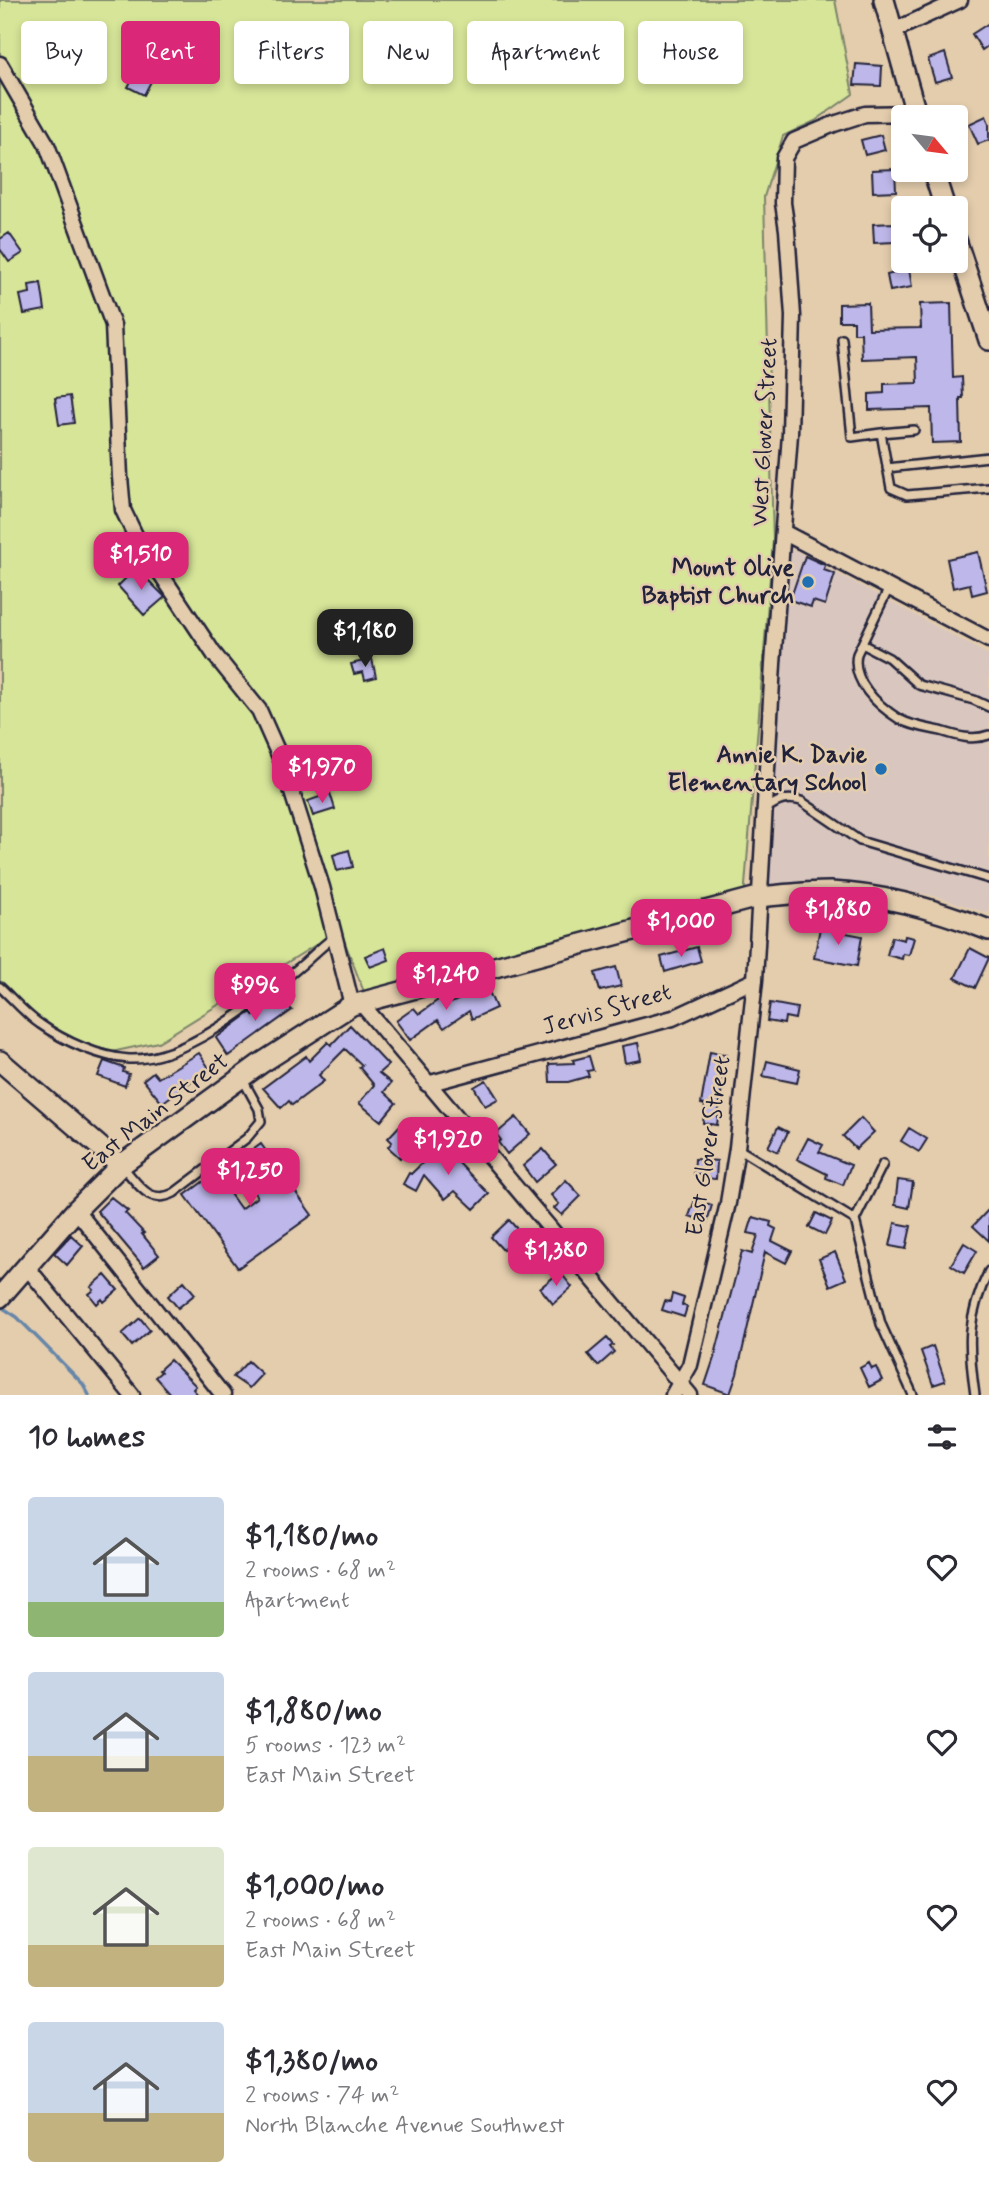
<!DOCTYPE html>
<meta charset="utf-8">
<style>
:root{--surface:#fff;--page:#f2f2f3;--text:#2b2b33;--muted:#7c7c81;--accent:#db2777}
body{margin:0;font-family:Mynerve,sans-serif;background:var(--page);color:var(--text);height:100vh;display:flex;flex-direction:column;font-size:26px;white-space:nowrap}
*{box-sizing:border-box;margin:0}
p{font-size:23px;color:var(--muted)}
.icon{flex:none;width:38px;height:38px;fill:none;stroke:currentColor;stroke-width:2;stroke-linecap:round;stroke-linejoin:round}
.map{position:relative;height:1395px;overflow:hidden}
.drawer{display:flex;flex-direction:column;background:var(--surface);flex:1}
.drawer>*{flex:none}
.hud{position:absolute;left:21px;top:21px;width:948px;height:63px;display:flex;gap:14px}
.needle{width:46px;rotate:119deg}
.fabs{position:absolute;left:891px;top:105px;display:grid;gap:14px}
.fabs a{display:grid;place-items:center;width:77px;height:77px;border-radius:7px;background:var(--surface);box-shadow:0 4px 10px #0003;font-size:35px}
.price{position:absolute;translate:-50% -60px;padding:0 16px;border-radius:14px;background:var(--accent);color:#fff;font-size:23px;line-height:46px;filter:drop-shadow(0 2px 4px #0008)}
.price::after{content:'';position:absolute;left:50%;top:42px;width:21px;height:16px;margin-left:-10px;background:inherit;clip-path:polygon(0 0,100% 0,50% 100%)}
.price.on{background:#222;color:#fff}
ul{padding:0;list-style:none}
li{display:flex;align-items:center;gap:21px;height:175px;padding:0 28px}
li span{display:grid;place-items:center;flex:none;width:196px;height:140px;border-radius:7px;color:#555}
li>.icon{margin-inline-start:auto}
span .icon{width:84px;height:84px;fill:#fffc;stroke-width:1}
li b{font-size:30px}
h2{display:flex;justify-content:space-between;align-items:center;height:84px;padding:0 28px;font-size:30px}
.pill{padding:0 24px;border-radius:7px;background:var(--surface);box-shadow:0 4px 10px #0003;font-size:24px;line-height:63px}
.pill.on{background:var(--accent);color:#fff}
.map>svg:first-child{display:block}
.built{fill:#d9c7bf}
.green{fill:#d6e598;stroke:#7c846a;stroke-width:2}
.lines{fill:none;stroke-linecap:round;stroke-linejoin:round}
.stream{stroke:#6686a9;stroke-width:3.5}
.building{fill:#beb8ea;stroke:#22223b;stroke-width:2}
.lane-casing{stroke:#22223b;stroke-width:12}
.street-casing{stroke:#22223b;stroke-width:19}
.secondary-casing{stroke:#22223b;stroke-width:24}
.lane{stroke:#e4cdad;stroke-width:7}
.street{stroke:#e4cdad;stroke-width:14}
.secondary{stroke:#e4cdad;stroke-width:19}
.poi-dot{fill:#1f6fb2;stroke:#e4cdad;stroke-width:2.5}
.labels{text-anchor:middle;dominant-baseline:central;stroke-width:5;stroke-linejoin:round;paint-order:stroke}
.street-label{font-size:24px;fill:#22223b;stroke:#e4cdad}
.poi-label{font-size:24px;font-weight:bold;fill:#22223b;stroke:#e4cdad;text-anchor:end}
</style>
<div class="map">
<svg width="989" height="1395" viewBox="0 0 989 1395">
<rect width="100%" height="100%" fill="#e4cdad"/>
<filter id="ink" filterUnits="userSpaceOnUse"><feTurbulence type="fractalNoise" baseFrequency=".0143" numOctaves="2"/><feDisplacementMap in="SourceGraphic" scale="14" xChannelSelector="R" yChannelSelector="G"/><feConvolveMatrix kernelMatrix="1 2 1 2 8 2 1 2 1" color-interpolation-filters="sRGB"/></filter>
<g filter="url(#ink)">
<!-- built -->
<path class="built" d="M791,548L989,655V914L939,897L882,886L827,883L771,888L764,883Z"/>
<!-- green -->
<path class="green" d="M0,0H835L853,94L815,121L783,136L764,197L773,541L744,898L366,997L340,930L158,1042L93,1056L51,1030L0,992Z"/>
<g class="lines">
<!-- stream -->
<path class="stream" d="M0,1306L17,1317L83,1384L89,1395"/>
</g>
<!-- building -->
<path class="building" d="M989,23V45L982,50L972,34Z
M945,53L952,77L935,82L928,59Z
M142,60L158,68L144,95L128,87Z
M856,64L882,66L881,86L854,85Z
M986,116L989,123V140L978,144L969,124Z
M881,135L885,150L865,155L861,140Z
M895,169L896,191L873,192L872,170Z
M895,223V242L874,243L873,224Z
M9,233L23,253L9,262L0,249V239Z
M909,269L912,287L890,291L887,275Z
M41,283L45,310L24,314L20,295L30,293L29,285Z
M868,303L869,329L921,328L920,304L951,303L953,378L962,377L963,398H960L961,442L932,443L931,408L869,410V394L884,393V384L918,383L917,357L862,359L861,333H854V321H839V304Z
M70,396L74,423L59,425L55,398Z
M978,552L987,591L972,595L970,584L953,588L947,559Z
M805,556L825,565L824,570L835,574L825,605L813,601L811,607L790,600Z
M136,568L165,597L144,615L118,586Z
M372,659L376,677L365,680L363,672L354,674L351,664Z
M330,793L335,809L313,816L308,801Z
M349,850L353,867L337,871L333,855Z
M820,928L862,936L857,966L814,958Z
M905,936L914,938L909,955L903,954L902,959L887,955L892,937L904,940Z
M697,947L701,961L665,972L661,957Z
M385,948L389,960L370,967L365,956Z
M970,948L989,958L975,988L955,978Z
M616,967L621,986L600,991L595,973Z
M285,986L294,997L286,1004L292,1010L228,1056L216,1038L251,1012L254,1016L280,994L278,992Z
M487,987L496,1008L472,1019L469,1011L444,1028L438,1020L410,1040L396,1021L414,1008L419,1014L445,995L451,1003Z
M770,1003L797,1008L795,1019L785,1017L784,1024L767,1021Z
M350,1025L388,1065L379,1073L391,1083L384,1092L396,1103L381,1121L359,1103L374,1085L359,1067L362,1065L345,1049L319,1075L324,1081L292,1105L289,1101L281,1108L263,1088L306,1056L309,1061L328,1042L331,1045Z
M638,1043L641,1060L625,1063L622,1046Z
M710,1052L726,1055L717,1125L703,1123L705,1105L701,1104Z
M199,1053L209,1068L162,1103L143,1080L153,1072L158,1078Z
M589,1056L593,1070L587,1071L589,1076L568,1082H550L549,1064L574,1063L573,1060Z
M104,1061L124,1068L123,1072L129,1074L125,1086L98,1076Z
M767,1061L800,1069L797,1083L763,1076Z
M486,1080L498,1099L485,1106L474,1087Z
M516,1117L530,1134L507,1154L498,1142L501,1140L496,1134Z
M861,1118L874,1132L856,1149L843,1136Z
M405,1120L421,1135L400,1158L388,1147L392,1142L388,1138Z
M778,1127L788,1132L778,1152L768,1147Z
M909,1128L927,1139L919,1152L901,1141Z
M808,1138L823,1145L819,1152L851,1165L843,1185L826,1178L827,1174L797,1159Z
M444,1142L457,1155L454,1158L489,1194L474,1209L455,1191L445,1199L424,1175L416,1191L403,1184L409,1173L411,1174Z
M261,1144L312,1215L238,1268L185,1195L215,1173L241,1209L257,1197L234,1164Z
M543,1149L556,1164L535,1182L523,1166Z
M695,1159L717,1161L716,1179L702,1178V1174H694Z
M566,1180L581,1196L562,1215L554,1208L559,1204L551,1195Z
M898,1180L913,1182L909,1208L895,1205Z
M111,1197L128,1211L125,1213L144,1233L142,1234L159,1255L144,1267L97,1211Z
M695,1200L712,1205L707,1222L689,1216Z
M989,1209V1241L973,1226Z
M816,1213L832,1221L825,1235L809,1227Z
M753,1217L771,1222L770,1226L776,1229L772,1241L792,1251L786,1263L765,1252L737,1374L730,1394L705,1385L715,1355L742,1251L752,1254L758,1235L748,1233Z
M509,1220L544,1259L532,1271L509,1245L503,1250L491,1237Z
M895,1223L911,1226L906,1249L890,1246Z
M71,1235L83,1246L67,1265L54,1253Z
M964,1243L977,1251L964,1273L951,1265Z
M835,1252L846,1279L830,1286L819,1259Z
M560,1272L572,1287L553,1304L540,1288Z
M105,1275L118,1290L104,1302L102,1299L97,1304L89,1294L94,1290L91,1287Z
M184,1281L195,1294L178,1308L168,1296Z
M672,1294L684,1298L682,1305L687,1307L684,1317L662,1310L665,1301L670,1302Z
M140,1318L150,1330L132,1346L122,1334Z
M607,1338L613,1345L610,1347L614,1352L598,1366L588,1354Z
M933,1346L945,1381L933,1385L921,1351Z
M170,1360L196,1386L193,1389L198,1395H171L155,1377L161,1372L159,1370Z
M248,1361L262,1374L249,1388L233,1377Z
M869,1363L872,1369L876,1367L882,1380L869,1387L860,1368Z"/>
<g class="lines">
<defs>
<path id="lane" d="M842,339L852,437L881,433L891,488L907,495L989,488
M881,433L914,430
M887,468L989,457
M889,588L857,654C851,681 877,705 899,719C911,726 927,728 941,731C957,736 972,741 989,735
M862,644L889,658L919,685L974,700L989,707
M766,809C778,800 787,797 801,801L860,841L989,879
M0,987C13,999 25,1014 40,1024C64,1041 99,1057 129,1059C184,1062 256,1002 297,969C310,959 320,947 333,938
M737,1148L855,1220L881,1324L913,1395
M121,1165C138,1183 148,1206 174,1193L247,1138L261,1121L259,1109L242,1078
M855,1220L883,1164
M975,1395C968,1346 966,1317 989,1271"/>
<path id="street" d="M893,31L960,0
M0,64L47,145L113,325L120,477L123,510L135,535L214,654L259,710L283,764L322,887L352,1005
M783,532L989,640
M360,1002L690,1395
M427,1084L673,1018L755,980
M76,1210L223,1395
M26,1266L132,1395
M673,1395L690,1365L728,1203L737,1148L755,980L773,664L790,434L793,316L787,230L783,203L784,158L794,141L834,124L865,114L915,113"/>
<path id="secondary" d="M884,0L917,117
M933,170L945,208
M956,240L989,340
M0,1061L121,1165
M0,1297L76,1210L121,1165L260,1064L352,1005L758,897C782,895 806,892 830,892C884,894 938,910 989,930"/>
</defs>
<!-- lane casing -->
<use href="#lane" class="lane-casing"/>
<!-- street casing -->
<use href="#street" class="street-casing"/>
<!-- secondary casing -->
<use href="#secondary" class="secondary-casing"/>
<!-- lane -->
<use href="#lane" class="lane"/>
<!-- street -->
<use href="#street" class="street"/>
<!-- secondary -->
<use href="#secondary" class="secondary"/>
</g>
</g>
<!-- markers -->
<g class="poi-dot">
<circle cx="808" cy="582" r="7"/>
<circle cx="881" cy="769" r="7"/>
</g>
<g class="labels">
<!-- street labels -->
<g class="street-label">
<text transform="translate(765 432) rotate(-87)">West Glover Street</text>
<text transform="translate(607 1010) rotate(-16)">Jervis Street</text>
<text transform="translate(156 1113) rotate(-38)">East Main Street</text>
<text transform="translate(709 1146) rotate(-81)">East Glover Street</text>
</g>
<!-- poi labels -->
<g class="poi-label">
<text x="794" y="568">Mount Olive<tspan x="794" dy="28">Baptist Church</tspan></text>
<text x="867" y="755">Annie K. Davie<tspan x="867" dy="28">Elementary School</tspan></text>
</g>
</g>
</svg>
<div class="fabs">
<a><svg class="needle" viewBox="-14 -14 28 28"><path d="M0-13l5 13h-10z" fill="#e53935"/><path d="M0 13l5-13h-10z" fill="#7c7c81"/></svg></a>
<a><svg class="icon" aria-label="locate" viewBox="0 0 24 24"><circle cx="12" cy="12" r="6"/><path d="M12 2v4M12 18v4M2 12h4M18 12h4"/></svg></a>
</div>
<b class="price" style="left:141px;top:592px">$1,510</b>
<b class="price on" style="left:365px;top:669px">$1,180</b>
<b class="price" style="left:322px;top:805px">$1,970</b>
<b class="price" style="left:838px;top:947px">$1,880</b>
<b class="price" style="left:681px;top:959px">$1,000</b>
<b class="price" style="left:446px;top:1012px">$1,240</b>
<b class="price" style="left:255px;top:1023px">$996</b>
<b class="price" style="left:448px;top:1177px">$1,920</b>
<b class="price" style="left:250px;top:1208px">$1,250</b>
<b class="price" style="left:556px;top:1288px">$1,380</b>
<div class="hud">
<a class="pill">Buy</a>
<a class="pill on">Rent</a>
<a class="pill">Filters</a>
<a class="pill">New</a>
<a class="pill">Apartment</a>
<a class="pill">House</a>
</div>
</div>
<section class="drawer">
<h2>10 homes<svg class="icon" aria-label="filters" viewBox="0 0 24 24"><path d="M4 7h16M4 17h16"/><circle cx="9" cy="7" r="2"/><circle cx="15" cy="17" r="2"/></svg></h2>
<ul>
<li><span style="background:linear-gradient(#c9d6e8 75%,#8fb573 0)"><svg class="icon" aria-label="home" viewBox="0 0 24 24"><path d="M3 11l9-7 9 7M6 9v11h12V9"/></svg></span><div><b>$1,180/mo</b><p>2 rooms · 68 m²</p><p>Apartment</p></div><svg class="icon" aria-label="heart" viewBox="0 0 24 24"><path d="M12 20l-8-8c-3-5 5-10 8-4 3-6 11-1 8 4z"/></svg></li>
<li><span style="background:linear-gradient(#c9d6e8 60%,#c2b280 0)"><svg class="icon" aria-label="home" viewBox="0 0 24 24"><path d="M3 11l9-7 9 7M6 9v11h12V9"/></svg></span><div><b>$1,880/mo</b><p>5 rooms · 123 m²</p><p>East Main Street</p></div><svg class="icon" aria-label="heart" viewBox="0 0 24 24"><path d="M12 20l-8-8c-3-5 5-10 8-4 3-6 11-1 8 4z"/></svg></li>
<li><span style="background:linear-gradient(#dfe7d0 70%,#c2b280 0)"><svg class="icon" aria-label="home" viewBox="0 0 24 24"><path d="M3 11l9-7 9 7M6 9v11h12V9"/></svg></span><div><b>$1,000/mo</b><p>2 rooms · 68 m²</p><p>East Main Street</p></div><svg class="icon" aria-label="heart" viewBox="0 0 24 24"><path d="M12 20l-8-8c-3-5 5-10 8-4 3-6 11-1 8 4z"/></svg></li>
<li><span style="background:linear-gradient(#c9d6e8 65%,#c2b280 0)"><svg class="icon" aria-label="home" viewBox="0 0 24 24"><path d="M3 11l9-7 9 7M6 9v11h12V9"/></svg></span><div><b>$1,380/mo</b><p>2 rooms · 74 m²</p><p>North Blanche Avenue Southwest</p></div><svg class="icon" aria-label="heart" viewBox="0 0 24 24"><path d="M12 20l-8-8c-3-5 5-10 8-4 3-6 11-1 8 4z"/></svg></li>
</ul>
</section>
